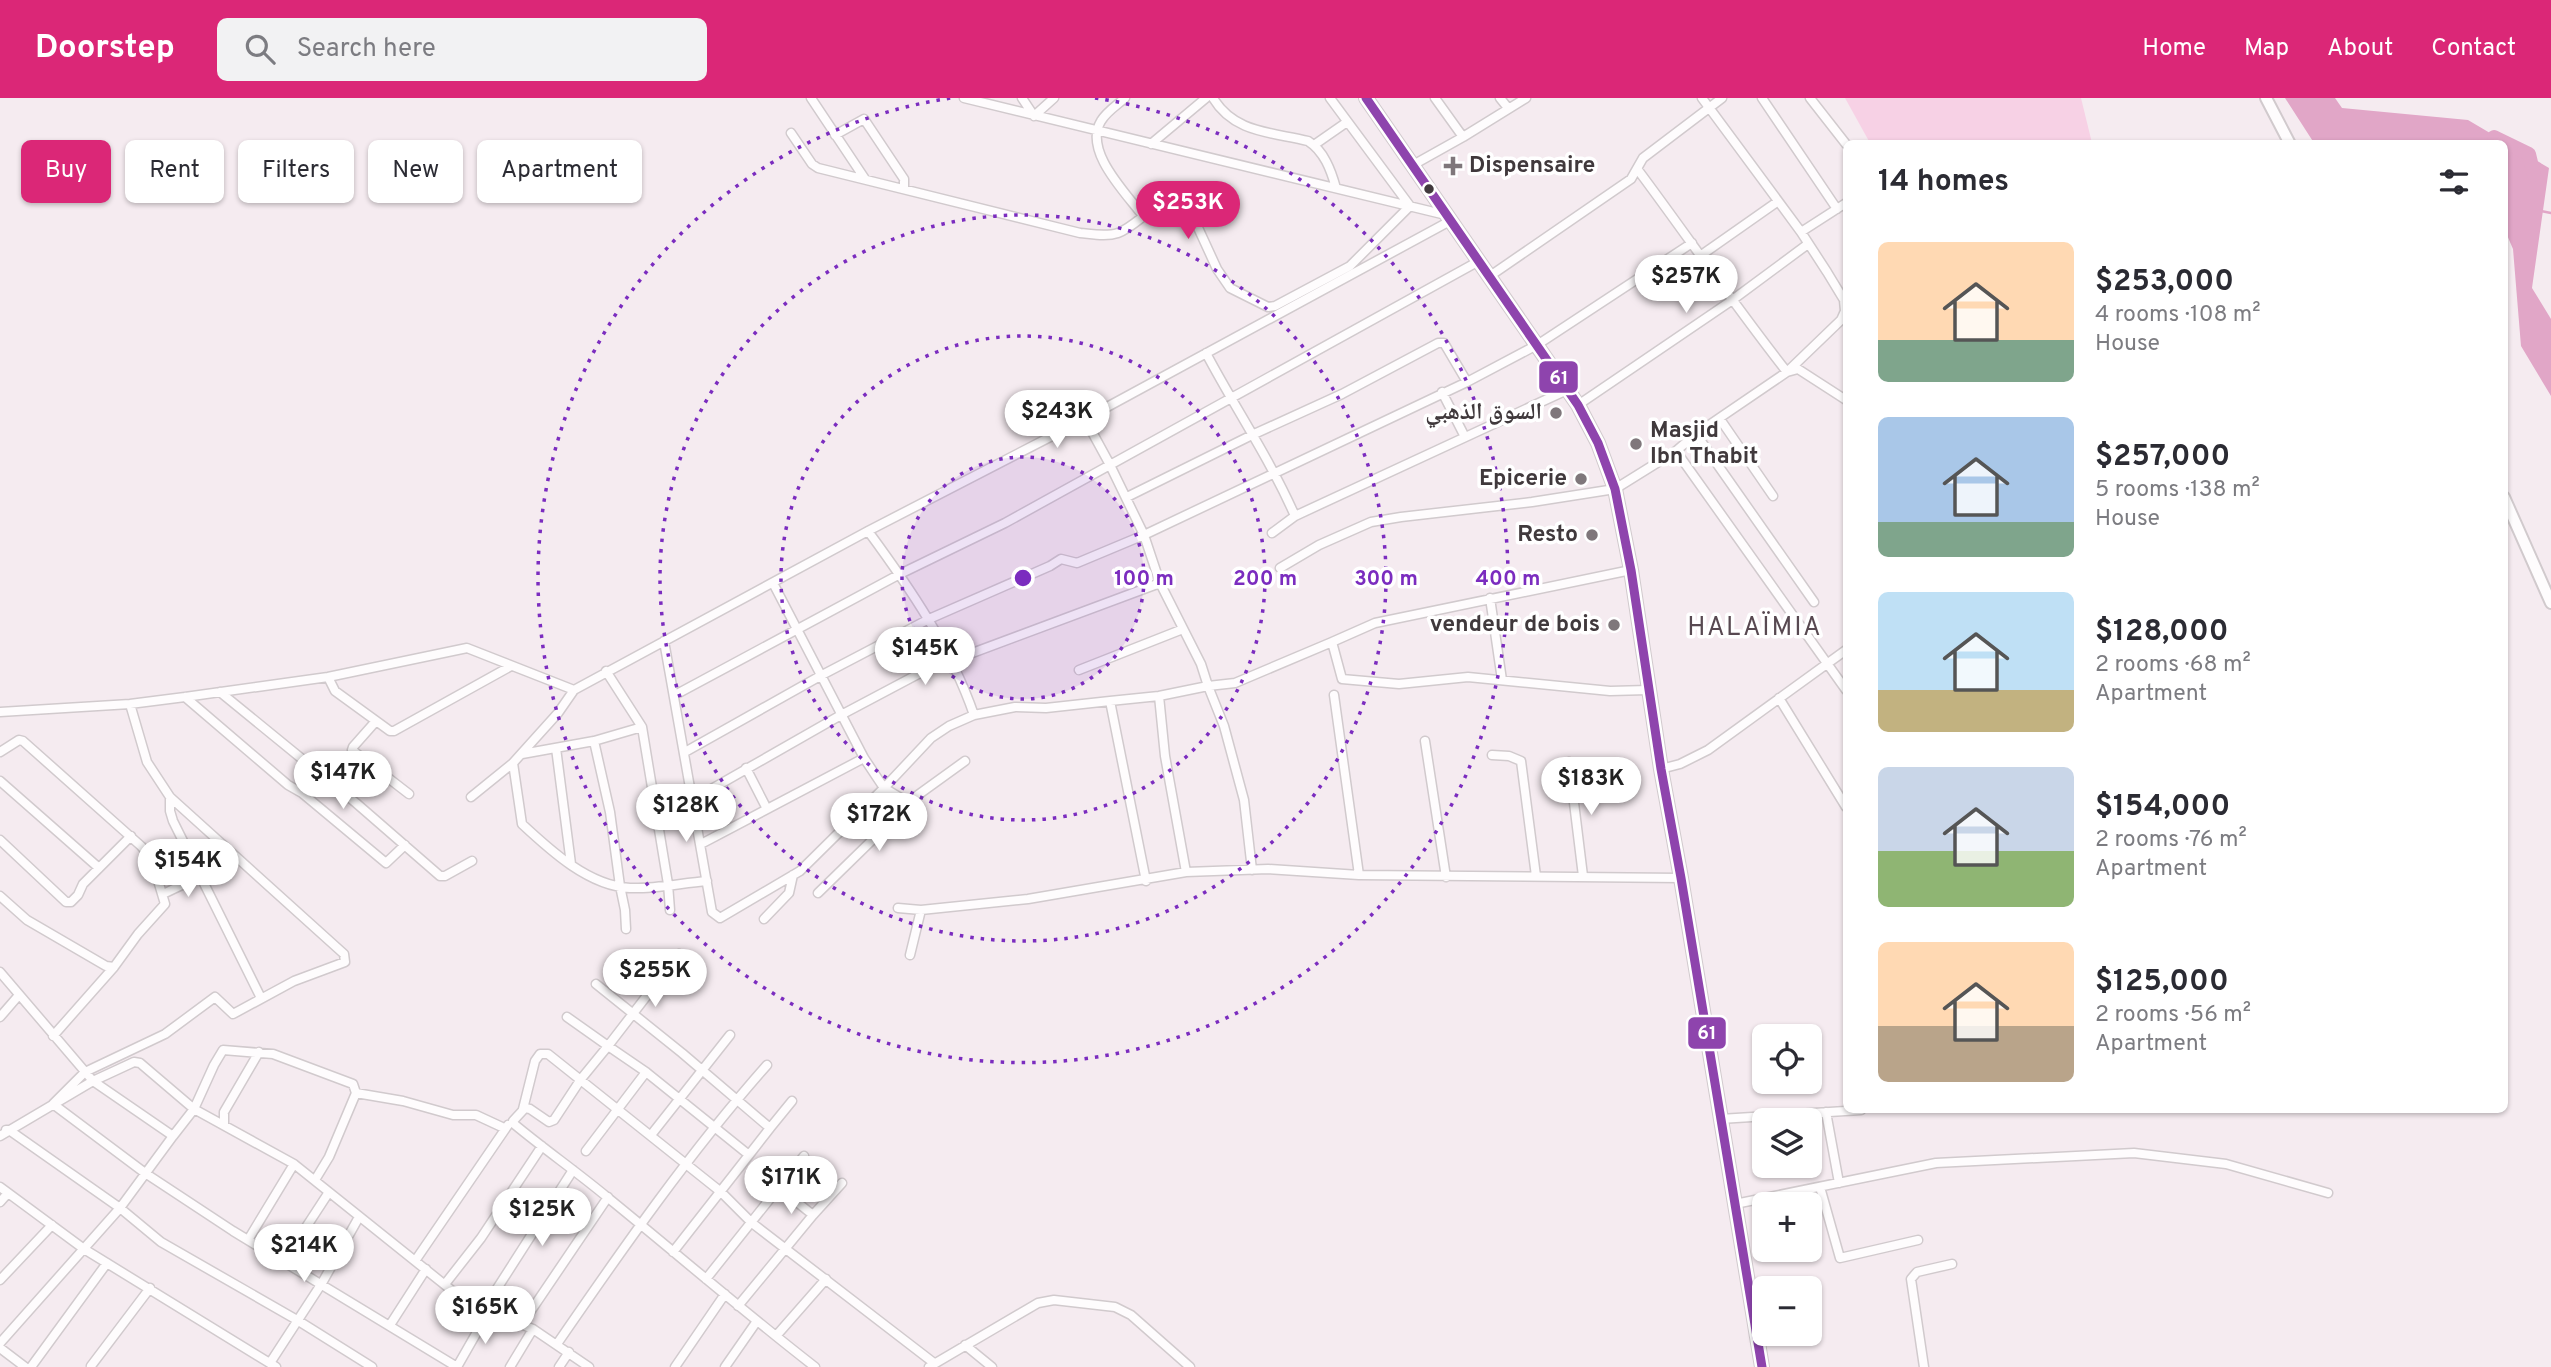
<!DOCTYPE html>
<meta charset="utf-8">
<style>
:root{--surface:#fff;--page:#f2f2f3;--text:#2b2b33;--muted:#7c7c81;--accent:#db2777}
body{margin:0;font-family:Overpass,"Noto Naskh Arabic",sans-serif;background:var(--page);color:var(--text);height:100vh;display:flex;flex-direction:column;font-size:26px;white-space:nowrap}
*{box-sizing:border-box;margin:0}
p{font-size:23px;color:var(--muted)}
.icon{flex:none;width:38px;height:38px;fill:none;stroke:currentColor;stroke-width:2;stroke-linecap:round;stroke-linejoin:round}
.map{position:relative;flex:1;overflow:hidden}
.details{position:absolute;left:1843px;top:42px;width:665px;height:973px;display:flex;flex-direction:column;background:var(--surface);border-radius:10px;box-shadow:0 2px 5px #0004}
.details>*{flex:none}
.banner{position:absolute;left:21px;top:42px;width:665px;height:63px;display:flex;gap:14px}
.tools{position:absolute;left:1752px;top:926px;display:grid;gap:14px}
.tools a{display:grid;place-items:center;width:70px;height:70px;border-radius:10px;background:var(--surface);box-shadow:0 2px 5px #0004;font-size:35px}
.price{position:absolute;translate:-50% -60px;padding:0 16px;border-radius:24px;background:#fff;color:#222;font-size:23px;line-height:46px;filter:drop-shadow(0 2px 4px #0008)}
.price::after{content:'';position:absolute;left:50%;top:42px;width:21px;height:16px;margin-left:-10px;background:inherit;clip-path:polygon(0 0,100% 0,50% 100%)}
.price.current{background:var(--accent);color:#fff}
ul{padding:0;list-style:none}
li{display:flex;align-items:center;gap:21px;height:175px;padding:0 35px}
li span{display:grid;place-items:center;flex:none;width:196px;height:140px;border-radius:10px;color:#555}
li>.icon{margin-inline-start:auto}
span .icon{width:84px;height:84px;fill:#fffc;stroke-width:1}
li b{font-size:30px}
h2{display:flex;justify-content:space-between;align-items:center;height:84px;padding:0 35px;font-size:30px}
.chip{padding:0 24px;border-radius:10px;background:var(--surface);box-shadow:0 2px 5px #0004;font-size:24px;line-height:63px}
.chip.current{background:var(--accent);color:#fff}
header{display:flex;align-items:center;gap:42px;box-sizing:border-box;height:98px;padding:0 35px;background:var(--accent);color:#fff}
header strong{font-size:33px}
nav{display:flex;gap:38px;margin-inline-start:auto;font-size:24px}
.search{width:490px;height:63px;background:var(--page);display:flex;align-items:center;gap:18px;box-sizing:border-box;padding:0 24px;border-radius:10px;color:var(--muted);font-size:26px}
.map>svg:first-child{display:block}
.green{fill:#f7d1e5}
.water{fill:#e1a6c7}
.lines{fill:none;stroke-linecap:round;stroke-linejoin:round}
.stream{stroke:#e1a6c7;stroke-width:2.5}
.river{stroke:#e1a6c7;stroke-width:14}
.street-casing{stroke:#d1cacd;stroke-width:11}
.secondary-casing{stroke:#d1cacd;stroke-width:14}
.primary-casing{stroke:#d1cacd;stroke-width:16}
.street{stroke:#fefcfd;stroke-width:8}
.secondary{stroke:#fefcfd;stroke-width:10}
.primary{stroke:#fefcfd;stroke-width:12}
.bus-1-casing{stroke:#fff;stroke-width:14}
.bus-1{stroke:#8e44ad;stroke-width:9}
.ring{fill:none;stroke:#7b2cbf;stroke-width:3.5;stroke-dasharray:3.5 7}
.poi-dot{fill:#7f777b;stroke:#fff;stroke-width:2.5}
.bus-dot{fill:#40393c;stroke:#fff;stroke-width:2.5}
.labels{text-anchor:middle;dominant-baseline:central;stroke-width:7;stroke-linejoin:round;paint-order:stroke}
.poi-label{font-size:23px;font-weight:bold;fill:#40393c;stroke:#fff;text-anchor:end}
.quarter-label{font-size:26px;letter-spacing:2px;fill:#584951;stroke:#fff}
.centre{fill:#7b2cbf;stroke:#fff;stroke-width:3.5}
.ring-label{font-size:21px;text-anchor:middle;font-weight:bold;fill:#7b2cbf;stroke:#fff;stroke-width:7;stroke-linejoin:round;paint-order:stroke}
.line-badge{stroke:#fff;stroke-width:2.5}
.badge-label{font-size:19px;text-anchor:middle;font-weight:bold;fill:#fff}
</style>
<header>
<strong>Doorstep</strong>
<div class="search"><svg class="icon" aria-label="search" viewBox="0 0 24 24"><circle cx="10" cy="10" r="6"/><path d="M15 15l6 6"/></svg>Search here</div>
<nav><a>Home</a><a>Map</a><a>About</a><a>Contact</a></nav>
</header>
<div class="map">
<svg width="2551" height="1269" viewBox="0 0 2551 1269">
<rect width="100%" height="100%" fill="#f5ebf0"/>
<!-- green -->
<path class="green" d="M1845,0H2081L2092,45H1870Z"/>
<!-- water -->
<path class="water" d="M2285,0H2335L2342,10L2468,22L2549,70L2532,190L2551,221V298L2521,248L2513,151L2504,130V46L2314,45Z"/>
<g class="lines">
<!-- stream -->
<path class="stream" d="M2541,113L2551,115"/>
<!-- river -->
<path class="river" d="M2494,39L2529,56L2534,77"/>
<defs>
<path id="street" d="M811,0L865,81
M964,0L1446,117
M1022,0L1034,18L1054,0
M1125,0C1117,7 1106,14 1101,23C1083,53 1126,95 1143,118
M1213,0C1234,35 1271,34 1308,43C1324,53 1331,72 1336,90
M1435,0L1463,39
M1500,0L1508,10
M1762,0L1837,111
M1810,0L1846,46
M791,35L812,66L818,70L1080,135C1092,136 1106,139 1118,135C1141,127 1163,89 1189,110L1217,171L1230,190L1268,209L1275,208L1350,168L1410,108L1330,0
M835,37L864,21L904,81V91
M1151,46L1206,0
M1314,47L1347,24
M1413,67L1463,39L1526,0
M1638,72C1688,139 1735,208 1787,274L1841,222L1845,213L1844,202L1827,174L1801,134L1702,0
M1801,134L1846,105
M1700,158L1777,104
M1490,178L1631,81L1643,60L1722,0
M1206,255C1235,310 1270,361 1295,418
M1442,294L1465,339
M1578,307L1731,203L1808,146
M1085,321L1109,365L1144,437L1160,485L1201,566L1208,588L1159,598L1110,603L1146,783
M1720,321L1773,398
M1696,336L1814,504
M1676,353L1846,592
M1127,399L1252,337L1342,296L1438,245H1444L1467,284
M868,433C910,490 951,550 974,617
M1272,435L1295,418L1567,292
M1280,470L1319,447L1371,424L1401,419L1532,404L1615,391L1676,353L1696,336L1787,274L1798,271L1846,302
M1631,472L1375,525L1332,544L1342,581L1399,586L1468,579L1610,593L1648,592
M1490,500L1502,582
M664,543L712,814L720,820L800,773L884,690L864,660L773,485
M1079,572L1183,531
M606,573L642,629L668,786L670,812
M328,579L335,593L390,633H394L511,568
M220,594L356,705L440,778H445L472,763
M675,597L900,476L1005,425L1479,163
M1334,597L1359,777
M1159,598L1165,658L1186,774
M185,599L288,687L302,695L386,765L405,747
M1779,600L1846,709
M130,606L147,664L170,699L344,856L345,864L294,883L233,916L215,899L165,936L85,974L53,1006L145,1075L233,1133L457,1269
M0,614L130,606L185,599L328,579L467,550L574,592L868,433L1085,321L1450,123
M376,623L353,649L352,652L409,696
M594,643L610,714L620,788L625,812L626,831
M1425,643L1446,779
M556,650L571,766
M0,654L19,642L23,643L141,748L151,759L165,806L138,836L114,869L106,868L27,822L0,798
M685,654L822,577L929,521L1050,468L1061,461L1077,465L1144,437L1467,284L1537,247L1692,145
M522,656L594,643L642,629
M1492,657L1509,658L1521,663L1536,778
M965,663L911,702H904L884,690L931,640L949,628L974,617L1015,609L1046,610L1110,603
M1569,664L1583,778
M513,665L522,726C551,753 589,788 630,790C654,791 682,785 707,783
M746,670L767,711
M1661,671L1680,666L1708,652L1846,552
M0,683L99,770
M170,699V713L173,723L261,900
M471,699L513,665L558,615L574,592
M694,701L841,617L924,573L1160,485
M0,742L66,804H71L78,797L83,786L131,738
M701,746L864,660
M1252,772L1244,702L1224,628L1208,588L1235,585L1332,544
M818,795L904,711V702
M163,796L199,779
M898,810L921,812L1028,801L1186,774L1268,771L1359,777L1681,780
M764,821L789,795L793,777
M910,857L921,812
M0,874L93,983L173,1038L120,1110L0,1245
M596,886L682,955L770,1030L749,1057
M0,919L19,897
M567,919L608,948L679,856
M53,938L114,869
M523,1011L535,963L540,956H548L721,1094L752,1125L934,1265
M1826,1014L1839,1085
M1720,1021L1861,1012
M224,1027V1014L259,954
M770,1030L792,1003
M6,1032H9L120,1110L161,1144L297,1222L372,1269
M651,1037L730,937
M0,1038L93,983L134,964L140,965L194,1011L294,1066L455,1195L477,1209L533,1231L589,1269
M173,1038L194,1011L214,967L223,952L273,956L353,986L356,995L403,1003L453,1017H476L504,1030
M586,1053L646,974
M315,1082L329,1059L356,995
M0,1089L84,1151L276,1269
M1820,1089L1840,1160L1918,1142
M0,1104L8,1095
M1735,1106L1936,1065L2134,1055L2226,1066L2328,1095
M813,1117L842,1085
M248,1142L294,1066
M673,1154L749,1057L646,974L608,948L581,981L554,1022L549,1024L530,1011L525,1010L513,1023L514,1026C544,1051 577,1074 607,1099C676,1155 744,1214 815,1269
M284,1163L329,1094
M415,1163L508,1027
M706,1181L804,1058
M0,1182L52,1127
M445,1186L481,1140L542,1048
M738,1208L813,1117L778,1089
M484,1211L573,1072
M522,1226L608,1099
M390,1227L426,1171
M776,1238L826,1181
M557,1246C623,1150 690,1054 767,967
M965,1247L992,1269
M0,1250L25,1269
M270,1265L322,1185L359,1119
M91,1268L150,1190
M31,1269L107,1165
M457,1269L489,1213
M510,1269L533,1231
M559,1269L569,1254
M675,1269L725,1196
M725,1269L757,1223
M929,1269L1038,1205L1054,1202L1115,1209L1131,1217L1190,1269
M1924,1269L1911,1181L1917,1174L1952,1166"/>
<path id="secondary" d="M2266,0L2290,46
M2504,399L2551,505"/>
<path id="primary" d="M1366,0L1578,307L1598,345L1615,391L1631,472L1661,671L1681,780L1762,1269"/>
</defs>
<!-- street casing -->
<use href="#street" class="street-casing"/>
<!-- secondary casing -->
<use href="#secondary" class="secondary-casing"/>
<!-- primary casing -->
<use href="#primary" class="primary-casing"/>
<!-- street -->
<use href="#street" class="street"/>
<!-- secondary -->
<use href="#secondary" class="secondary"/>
<!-- primary -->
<use href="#primary" class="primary"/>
<defs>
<path id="bus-1" d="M1366,0L1578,307L1598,345L1615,391L1631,472L1661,671L1681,780L1762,1269"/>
</defs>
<!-- bus-1 casing -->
<use href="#bus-1" class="bus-1-casing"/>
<!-- bus-1 -->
<use href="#bus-1" class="bus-1"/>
</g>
<!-- distance rings -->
<circle cx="1023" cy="480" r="121" fill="#7b2cbf" fill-opacity=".12"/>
<g class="ring">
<circle cx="1023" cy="480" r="121"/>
<circle cx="1023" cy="480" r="242"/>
<circle cx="1023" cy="480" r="363"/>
<path d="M1095 0A485 485 0 1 1 951 0"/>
</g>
<!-- markers -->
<g class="poi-dot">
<path d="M1449.5 57.5h7v7h7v7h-7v7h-7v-7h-7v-7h7z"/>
<circle cx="1556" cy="315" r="7"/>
<circle cx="1636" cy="346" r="7"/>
<circle cx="1581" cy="381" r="7"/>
<circle cx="1592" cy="437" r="7"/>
<circle cx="1614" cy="527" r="7"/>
</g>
<circle class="bus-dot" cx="1429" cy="91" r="6"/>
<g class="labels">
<!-- poi labels -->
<g class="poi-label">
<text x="1469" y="68" text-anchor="start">Dispensaire</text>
<text x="1542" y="315">السوق الذهبي</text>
<text x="1650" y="333" text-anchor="start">Masjid<tspan x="1650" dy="26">Ibn Thabit</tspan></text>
<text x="1567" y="381">Epicerie</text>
<text x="1578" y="437">Resto</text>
<text x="1600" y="527">vendeur de bois</text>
</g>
<!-- quarter labels -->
<g class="quarter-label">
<text x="1755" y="530">HALAÏMIA</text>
</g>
</g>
<circle cx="1023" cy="480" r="10" class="centre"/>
<g class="ring-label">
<text x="1144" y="487">100 m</text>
<text x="1265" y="487">200 m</text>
<text x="1386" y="487">300 m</text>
<text x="1508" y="487">400 m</text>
</g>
<g class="line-badge">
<rect x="1538" y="262" width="41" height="34" rx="7" fill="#8e44ad"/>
<rect x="1687" y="918" width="40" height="34" rx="7" fill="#8e44ad"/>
</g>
<g class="badge-label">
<text x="1559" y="286">61</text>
<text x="1707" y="941">61</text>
</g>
</svg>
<div class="tools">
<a><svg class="icon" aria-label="locate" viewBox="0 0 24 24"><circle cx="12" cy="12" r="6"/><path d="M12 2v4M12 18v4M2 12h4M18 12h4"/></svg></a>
<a><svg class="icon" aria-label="layers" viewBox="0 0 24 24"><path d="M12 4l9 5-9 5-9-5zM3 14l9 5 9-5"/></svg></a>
<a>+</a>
<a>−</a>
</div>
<b class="price current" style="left:1188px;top:143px">$253K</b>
<b class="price" style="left:1686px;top:217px">$257K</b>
<b class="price" style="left:1057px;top:352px">$243K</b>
<b class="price" style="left:925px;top:589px">$145K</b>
<b class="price" style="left:343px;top:713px">$147K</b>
<b class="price" style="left:1591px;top:719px">$183K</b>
<b class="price" style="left:686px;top:746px">$128K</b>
<b class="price" style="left:879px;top:755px">$172K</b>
<b class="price" style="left:188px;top:801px">$154K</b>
<b class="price" style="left:655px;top:911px">$255K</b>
<b class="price" style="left:791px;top:1118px">$171K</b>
<b class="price" style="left:542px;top:1150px">$125K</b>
<b class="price" style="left:304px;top:1186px">$214K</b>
<b class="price" style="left:485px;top:1248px">$165K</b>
<div class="banner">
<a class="chip current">Buy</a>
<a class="chip">Rent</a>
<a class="chip">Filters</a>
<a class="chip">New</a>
<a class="chip">Apartment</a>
</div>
<section class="details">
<h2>14 homes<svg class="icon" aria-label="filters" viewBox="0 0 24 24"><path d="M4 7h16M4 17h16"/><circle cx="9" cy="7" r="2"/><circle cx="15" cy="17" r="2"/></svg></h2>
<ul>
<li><span style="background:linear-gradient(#ffd9b3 70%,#7fa58c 0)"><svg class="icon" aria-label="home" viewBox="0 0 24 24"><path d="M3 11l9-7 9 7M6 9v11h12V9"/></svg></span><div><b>$253,000</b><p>4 rooms · 108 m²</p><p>House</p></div></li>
<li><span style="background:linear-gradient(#a9c7e8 75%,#7fa58c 0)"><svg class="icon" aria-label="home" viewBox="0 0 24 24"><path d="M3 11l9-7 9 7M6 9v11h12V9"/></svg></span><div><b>$257,000</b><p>5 rooms · 138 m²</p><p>House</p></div></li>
<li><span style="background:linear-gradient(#bfe0f5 70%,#c2b280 0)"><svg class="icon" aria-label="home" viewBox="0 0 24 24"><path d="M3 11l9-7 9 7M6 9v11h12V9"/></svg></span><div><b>$128,000</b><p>2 rooms · 68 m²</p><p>Apartment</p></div></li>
<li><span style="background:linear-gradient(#c9d6e8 60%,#8fb573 0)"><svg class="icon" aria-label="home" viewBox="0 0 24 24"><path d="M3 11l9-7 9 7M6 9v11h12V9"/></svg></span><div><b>$154,000</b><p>2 rooms · 76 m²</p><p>Apartment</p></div></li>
<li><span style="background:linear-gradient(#ffd9b3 60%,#b9a48a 0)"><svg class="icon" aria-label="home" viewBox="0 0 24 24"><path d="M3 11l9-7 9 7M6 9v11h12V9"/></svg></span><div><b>$125,000</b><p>2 rooms · 56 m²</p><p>Apartment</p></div></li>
</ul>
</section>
</div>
